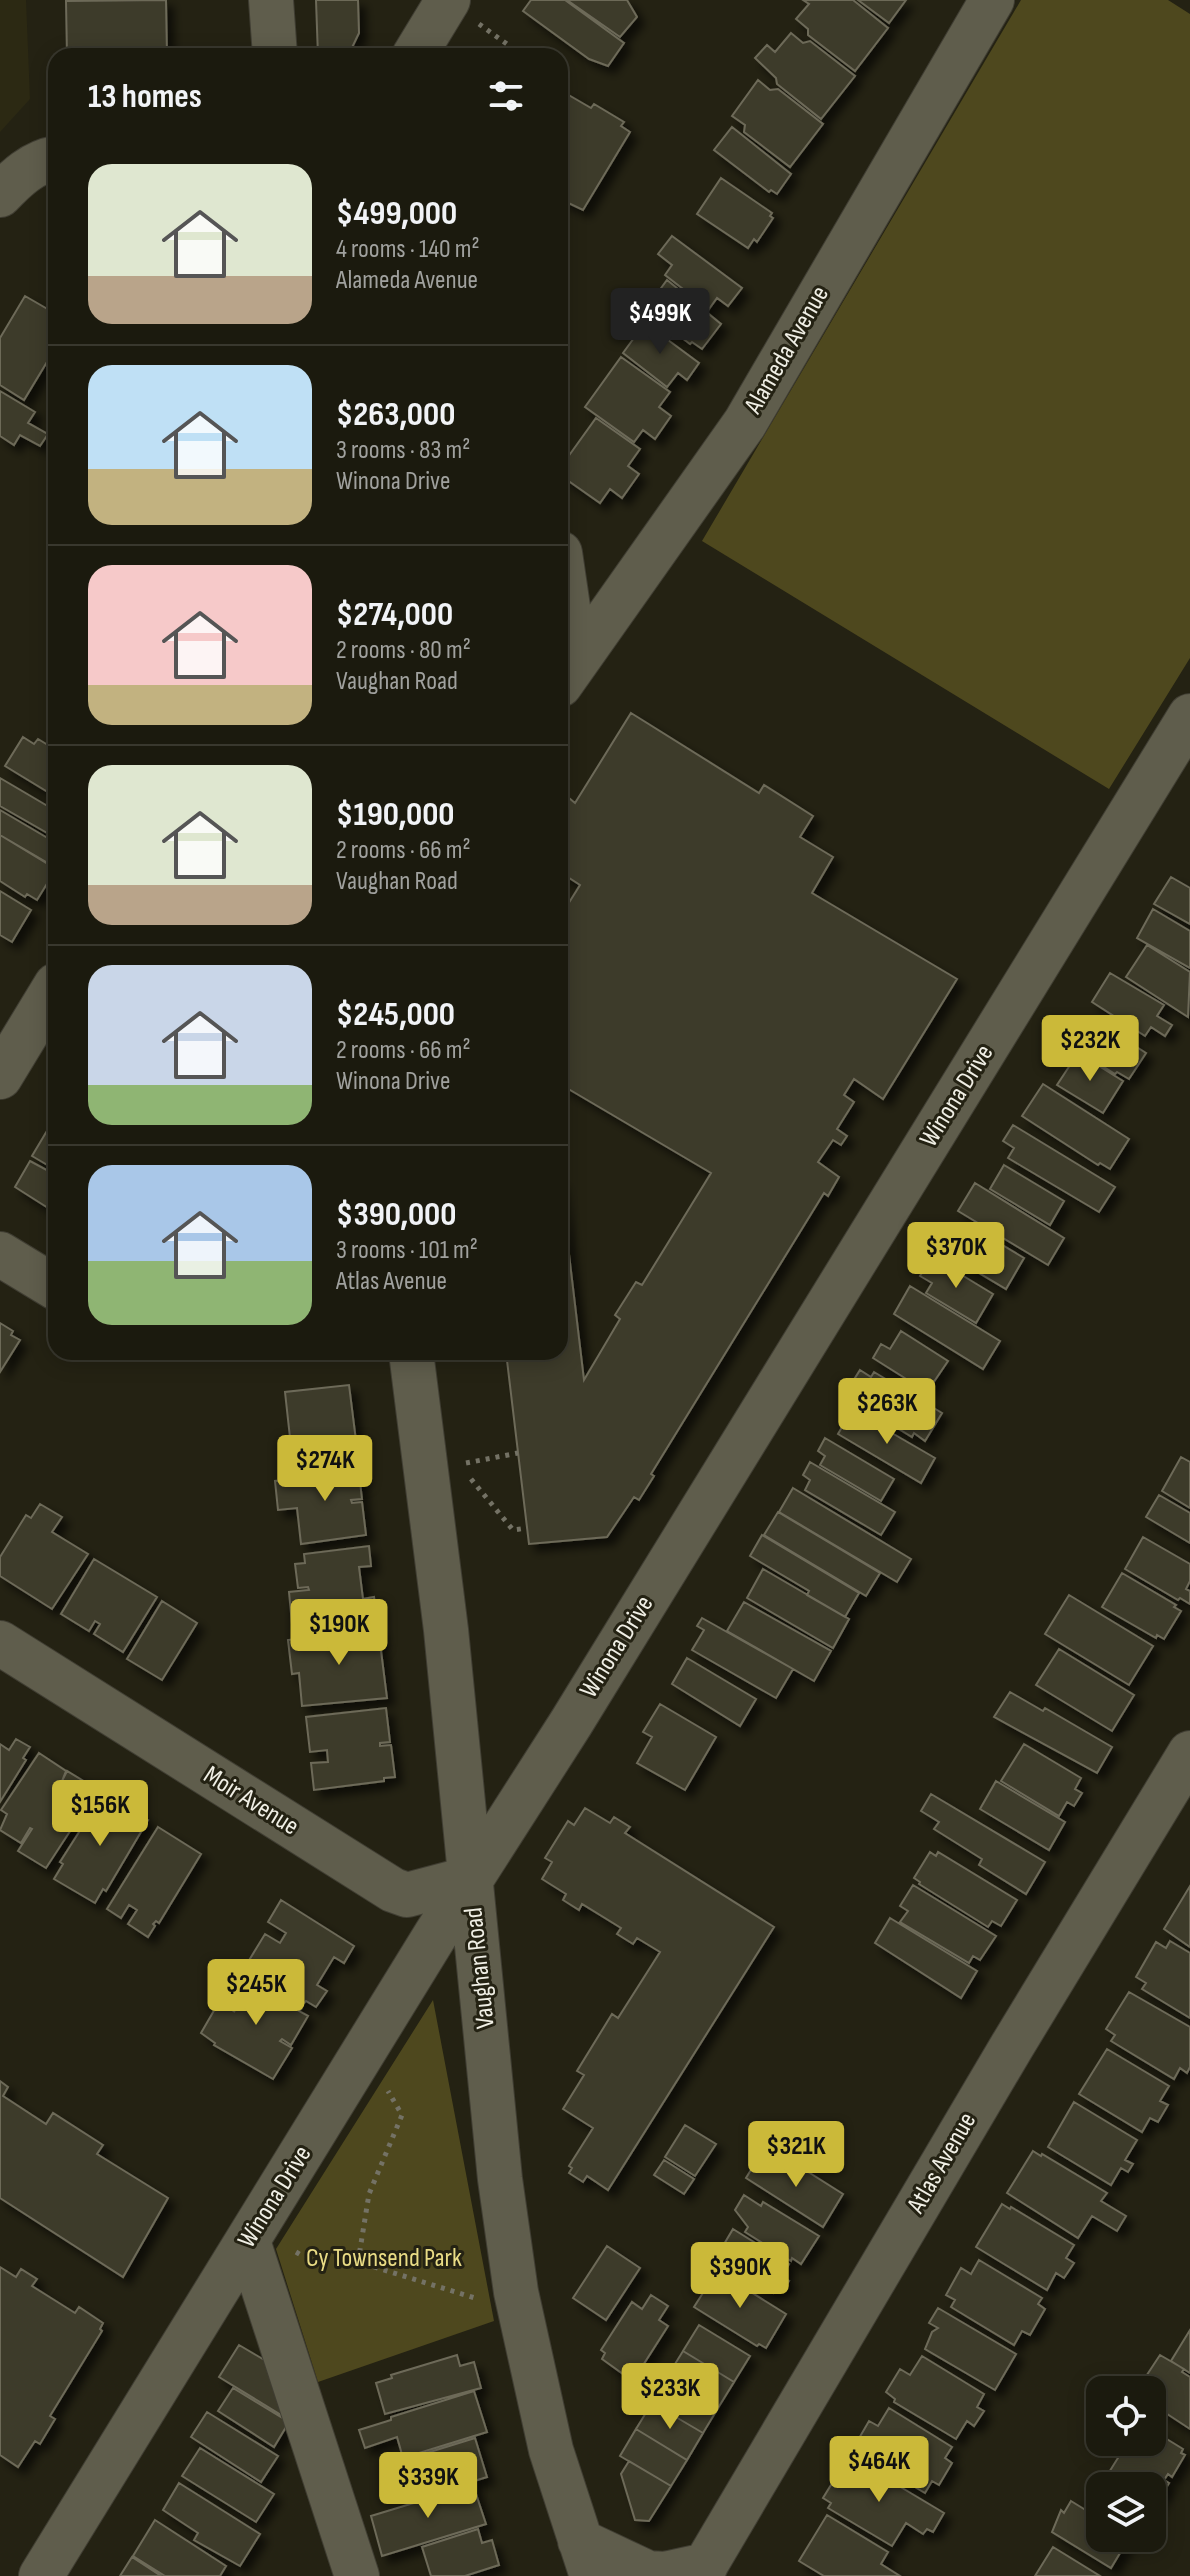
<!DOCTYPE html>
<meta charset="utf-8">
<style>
:root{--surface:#1b1a0e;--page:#242317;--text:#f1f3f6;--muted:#a0a19e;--line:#39382e;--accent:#cbb939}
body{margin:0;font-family:"Sofia Sans Condensed",sans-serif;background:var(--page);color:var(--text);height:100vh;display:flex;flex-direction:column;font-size:30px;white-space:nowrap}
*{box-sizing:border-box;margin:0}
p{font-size:26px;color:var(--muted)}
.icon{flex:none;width:44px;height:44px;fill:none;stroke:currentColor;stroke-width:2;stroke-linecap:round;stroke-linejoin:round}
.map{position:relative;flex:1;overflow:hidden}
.panel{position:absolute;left:48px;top:48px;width:520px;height:1312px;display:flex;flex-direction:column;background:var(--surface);border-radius:24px;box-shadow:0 4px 20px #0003,0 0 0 2px var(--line)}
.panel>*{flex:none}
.buttons{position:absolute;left:1086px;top:2376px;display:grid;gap:16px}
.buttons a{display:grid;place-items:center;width:80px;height:80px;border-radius:16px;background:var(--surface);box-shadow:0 4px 20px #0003,0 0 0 2px var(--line);font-size:40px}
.price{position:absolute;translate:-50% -68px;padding:0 18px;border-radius:8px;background:var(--accent);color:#111;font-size:26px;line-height:52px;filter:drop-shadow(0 2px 4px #0008)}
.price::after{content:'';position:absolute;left:50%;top:48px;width:24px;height:18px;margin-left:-12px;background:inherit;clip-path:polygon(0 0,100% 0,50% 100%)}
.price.current{background:#222;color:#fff}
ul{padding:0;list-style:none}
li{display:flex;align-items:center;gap:24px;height:200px;padding:0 40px}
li+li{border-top:2px solid var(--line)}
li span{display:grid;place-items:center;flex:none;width:224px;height:160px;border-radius:24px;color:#555}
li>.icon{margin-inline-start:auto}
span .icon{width:96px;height:96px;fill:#fffc;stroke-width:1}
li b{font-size:34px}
h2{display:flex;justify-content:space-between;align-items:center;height:96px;padding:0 40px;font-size:34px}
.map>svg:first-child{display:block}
.built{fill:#2c2913}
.green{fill:#4e481e}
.building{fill:#3d3a2b;stroke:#6d6a59;stroke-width:2;filter:url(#shadow)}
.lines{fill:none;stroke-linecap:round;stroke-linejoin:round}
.minor-casing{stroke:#403e33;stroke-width:46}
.path{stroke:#747265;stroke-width:5;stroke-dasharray:4 6;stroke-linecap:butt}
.minor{stroke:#5f5d4c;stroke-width:44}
.labels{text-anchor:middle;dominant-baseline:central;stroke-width:6;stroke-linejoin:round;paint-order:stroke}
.street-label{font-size:26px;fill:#f0efe5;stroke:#242213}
.park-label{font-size:26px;fill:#e9dc85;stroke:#242213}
</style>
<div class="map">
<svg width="1190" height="2576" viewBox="0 0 1190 2576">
<defs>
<filter id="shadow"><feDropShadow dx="7" dy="7" stdDeviation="4" flood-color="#0009"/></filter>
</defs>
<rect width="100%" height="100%" fill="#242213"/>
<!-- built -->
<path class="built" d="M0,0H26L30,99L0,132Z"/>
<!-- green -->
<path class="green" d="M1021,0H1168L1190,14V658L1109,789L702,541Z
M433,2000L494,2321L318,2382L276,2249Z"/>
<!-- building -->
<path class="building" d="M166,0L167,56H67L66,1Z
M316,0H358L359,33L348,56H318Z
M531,0H565L624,43L608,66L589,59L523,11Z
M567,0H627L637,17L620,37Z
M803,0H853L888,28L855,71L808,35V29L796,19L809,4Z
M858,0H906L889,23Z
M791,33L803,43L810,41L855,76L821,119L777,84L776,78L755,58L767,45L775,52Z
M758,80L770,90L778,89L823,124L790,167L744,132L745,125L732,116Z
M560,90L591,108L594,104L624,122L621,126L630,132L583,210L560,199Z
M732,127L791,174L777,194L771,190L769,192L714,150Z
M721,178L772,213L770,216L773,218L757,242L754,239L748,248L697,214Z
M672,236L742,288L728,306L717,298L709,309L665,275L672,265L658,254Z
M667,280L721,324L702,349L692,342L690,344L645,310Z
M25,296L56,314V325L52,331L56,334V368L47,362L24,400L0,385V338Z
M645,323L699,363L687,380L678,373L667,387L623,353Z
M621,357L670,392L659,407L671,416L655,439L643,430L634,442L585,407Z
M0,391L35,412L28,423L48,434L40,446L20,435L14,445L0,436Z
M596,418L640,449L628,466L639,474L622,498L610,489L600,503L560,475V468Z
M631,713L759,793L764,785L813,816L800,837L833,857L812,893L957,979L883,1099L854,1079L844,1095L854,1102L837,1129L847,1136L841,1145L833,1140L818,1162L839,1177L828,1196L824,1193L651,1474L654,1476L639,1500L634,1497L607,1537L529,1544L506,1352H560V1179L584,1380L620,1319L615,1315L636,1282L642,1285L711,1173L560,1084V917L580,885L560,872V812L569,798L575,803Z
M23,737L34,744L38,739L56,750V797L5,766Z
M0,778L56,811V838L0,806Z
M0,810L56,843V861L53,866L0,835Z
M0,835L56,869L37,900L27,894L25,897L0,881Z
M1171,877L1190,888V924L1154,904Z
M0,891L31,910L12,942L0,935Z
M1153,909L1190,931V968L1137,938Z
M1147,945L1190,972L1188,1017L1126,977Z
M1110,973L1164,1005L1157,1016L1172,1025L1165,1036L1151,1027L1145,1036L1092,1002Z
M1094,1020L1146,1053L1129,1079L1117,1072L1115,1074L1076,1049Z
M1078,1053L1123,1081L1103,1113L1057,1085Z
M1043,1084L1129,1139L1110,1169L1100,1163L1098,1165L1022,1116Z
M51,1124L56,1127V1170L32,1156Z
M1013,1125L1115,1187L1099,1212L1008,1158L1014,1148L1003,1141Z
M30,1161L56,1175V1213L15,1187Z
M1004,1165L1064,1201L1050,1225L990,1189Z
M975,1183L1064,1238L1048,1265L958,1211Z
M967,1224L1024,1258L1006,1289L937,1248L950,1227L961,1234Z
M932,1257L993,1294L976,1323L926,1293L932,1283L920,1276Z
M910,1286L1000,1341L983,1369L894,1314Z
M0,1323L13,1331L11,1335L20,1340L0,1372Z
M901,1331L948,1361L927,1392L873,1358L881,1344L890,1349Z
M860,1370L871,1377L874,1372L942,1413L925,1441L914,1433L912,1437L855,1402L861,1392L850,1386Z
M349,1385L358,1457L293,1465L285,1392Z
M852,1410L935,1458L921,1483L838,1434Z
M825,1438L894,1479L881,1501L820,1465L825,1456L818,1451Z
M1181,1457L1190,1462V1508L1162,1491Z
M810,1462L895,1512L881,1535L805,1490L810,1480L803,1475Z
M347,1465H358L362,1499L351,1500L352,1503L362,1502L366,1535L301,1544L297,1508L278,1510L275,1481L294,1479L293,1471Z
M793,1488L911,1559L897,1582L779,1512Z
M1159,1495L1190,1513V1543L1146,1517Z
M40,1504L62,1517L52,1532L88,1554L52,1609L0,1576V1557L26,1515L31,1518Z
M778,1512L880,1573L866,1596L764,1535Z
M762,1535L859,1593L845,1617L807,1595L809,1591L750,1556Z
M1143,1537L1190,1564V1581L1186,1589L1190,1591V1604L1180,1598L1178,1600L1125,1569Z
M369,1546L371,1566L359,1567L363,1599L374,1597L377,1618L311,1626V1621L292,1624L289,1592L309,1590L308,1587L298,1588L295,1564L305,1563L304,1554Z
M94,1559L157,1597L123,1652L94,1634L100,1624L95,1621L89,1631L61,1614Z
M763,1569L849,1619L833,1648L747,1598Z
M1122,1573L1176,1605L1174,1607L1181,1611L1164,1639L1157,1635L1156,1638L1102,1607Z
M1069,1595L1153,1646L1129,1685L1045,1634Z
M162,1601L197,1623L162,1680L127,1659Z
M744,1602L831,1651L814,1681L727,1631Z
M702,1618L793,1669L776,1698L692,1650L704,1630L697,1626Z
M378,1627L387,1698L302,1706L299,1673L292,1674L288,1640Z
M1059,1649L1134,1695L1112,1731L1036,1685Z
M687,1658L756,1699L740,1726L672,1684Z
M1010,1692L1043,1711L1045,1708L1112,1747L1097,1773L994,1717Z
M660,1704L716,1737L685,1790L637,1763L652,1737L643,1732Z
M386,1708L390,1742L380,1743V1746L391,1745L395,1777L384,1778V1781L314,1790L311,1763L328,1762L327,1750L310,1752L306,1717Z
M16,1739L30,1747L23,1758L26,1760L0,1802V1744L9,1750Z
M1024,1744L1081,1778L1075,1789L1082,1793L1074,1806L1067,1802L1059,1816L1001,1781Z
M39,1753L66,1771L62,1781L67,1771L95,1788L89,1797L91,1799L46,1868L18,1851L32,1829L30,1828L21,1843L0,1830L7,1814L1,1810Z
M996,1781L1065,1822L1049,1850L980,1809Z
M104,1793L148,1820L106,1891L103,1889L95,1903L54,1879L63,1864L60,1862Z
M931,1794L1045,1862L1026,1894L979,1865L982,1859L934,1829L939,1822L921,1811Z
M585,1808L610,1823L614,1817L630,1827L625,1833L774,1927L608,2190L587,2176L583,2182L569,2173L572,2168L569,2166L593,2128L563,2109L584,2075L577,2071L612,2014L618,2018L660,1952L637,1938L633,1944L617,1934L621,1928L582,1904L579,1910L563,1900L566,1894L542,1879L552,1862L545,1858L568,1821L574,1825Z
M158,1827L201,1854L159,1923L156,1921L153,1924L155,1926L148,1937L128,1924L137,1910L129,1905L121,1918L107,1909Z
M930,1852L936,1856L938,1852L1017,1900L1001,1926L992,1921L988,1927L919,1884L920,1882L914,1878Z
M913,1885L996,1936L980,1960L973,1956L969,1963L900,1922L908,1911L900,1906Z
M1190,1886V1947L1164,1929Z
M281,1900L354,1946L344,1963L334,1957L317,1985L327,1991L316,2007L306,2001L304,2003L245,1967L265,1934L280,1943L286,1933L268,1922Z
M890,1918L977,1971L961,1998L875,1943Z
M1170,1941L1190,1953V2018L1142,1989L1146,1983L1136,1977L1156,1942L1166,1948Z
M247,1978L253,1982L254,1980L301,2009L299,2011L308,2016L291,2045L282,2039L280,2041L292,2048L273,2079L214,2045L215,2043L201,2033L219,2002L235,2012L225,2004L239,1982L243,1984Z
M1129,1992L1190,2027V2067L1187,2073L1180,2068L1174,2079L1111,2041L1115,2035L1106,2029Z
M1107,2049L1169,2086L1160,2101L1168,2105L1158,2122L1150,2118L1142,2132L1079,2094Z
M0,2081L8,2087L3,2096L46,2124L53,2113L103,2145L97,2154L168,2198L123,2277L0,2198Z
M1074,2102L1137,2140L1125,2160L1133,2164L1128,2172L1121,2168L1111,2185L1048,2147Z
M685,2125L716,2144L695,2176L665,2157Z
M1033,2151L1041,2156L1042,2154L1107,2193L1101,2201L1126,2216L1117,2231L1092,2216L1078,2238L1007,2193Z
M762,2152L794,2172L797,2165L843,2194L823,2227L746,2178Z
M664,2160L694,2179L684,2194L654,2175Z
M744,2195L761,2206L763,2202L819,2236L801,2264L792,2258L791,2261L745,2232L748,2227L735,2210Z
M1002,2204L1010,2209L1011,2207L1074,2245L1066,2258L1074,2263L1064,2278L1056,2273L1047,2290L976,2247Z
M733,2229L789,2264L782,2276L789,2281L783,2290L777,2287L773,2293L734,2269L738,2262L720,2251Z
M607,2246L640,2268L606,2320L573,2298Z
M979,2260L1042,2298L1038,2304L1045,2309L1030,2335L1022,2331L1014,2345L951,2307L955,2300L946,2295L961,2268L971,2274Z
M0,2267L16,2277L21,2269L37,2279L32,2286L75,2313L79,2307L103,2323L100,2329L102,2331L50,2416L55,2419L40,2444L35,2441L18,2467L0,2455Z
M717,2271L786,2314L766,2348L759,2344L757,2346L694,2307Z
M651,2295L668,2306L659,2320L668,2326L638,2373L628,2366L623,2374L602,2359L605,2353L601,2350L632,2302L642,2309Z
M938,2308L1016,2354L995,2390L925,2349L932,2332L938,2328L929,2323Z
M699,2325L750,2356L734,2382L683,2351Z
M1190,2330V2373L1171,2361Z
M239,2345L283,2371L291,2421L219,2377Z
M683,2351L734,2382L718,2408L667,2377Z
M457,2355L460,2366L474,2362L481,2388L385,2414L376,2383L392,2378L391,2375Z
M1160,2355L1184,2369L1182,2372L1190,2377V2429L1152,2404V2390H1137Z
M922,2356L984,2394L977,2407L984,2411L974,2426L967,2421L956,2439L894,2402L895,2399L886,2392L900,2369L910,2375Z
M667,2377L718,2408L703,2433L652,2403Z
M233,2388L289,2422L274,2447L218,2411Z
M474,2391L487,2432L403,2458L397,2437L365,2448L359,2430L391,2420V2417Z
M652,2403L703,2433L687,2460L636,2429Z
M889,2408L952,2447L945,2458L952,2463L939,2485L932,2481L925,2493L861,2455L863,2453L854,2447L869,2421L878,2426Z
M207,2412L278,2456L261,2482L191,2437Z
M636,2429L687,2460L671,2486L620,2456Z
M1152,2430L1183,2449L1181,2453L1185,2455L1172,2477L1168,2474L1164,2480L1169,2483L1155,2505L1152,2503V2486L1101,2485L1128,2442H1152Z
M475,2438L487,2477L413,2500L412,2497L399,2501L388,2465Z
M200,2448L274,2494L256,2522L182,2476Z
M847,2459L855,2464L857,2461L944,2513L933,2532L927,2529L923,2534L906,2523L892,2546L828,2508L831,2503L823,2498Z
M629,2461L671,2486L649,2521L635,2520L621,2474Z
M179,2483L260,2534L240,2566L194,2540L198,2533L163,2510Z
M473,2485L486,2524L382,2556L371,2516Z
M1071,2501L1100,2519V2538H1129L1111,2568L1052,2532L1061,2510L1064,2513Z
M827,2515L888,2552L881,2564L900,2576H824L799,2561Z
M155,2520L226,2566L220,2576H165L133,2556Z
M478,2529L482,2543L492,2540L499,2565L465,2576H431L422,2547Z
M1053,2547L1100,2576H1035Z
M132,2557L161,2576H120Z"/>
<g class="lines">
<defs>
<path id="minor" d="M271,0L275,56
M414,56L448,0
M0,195C16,178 33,162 56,158
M560,553L576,662
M560,685L745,423L992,0
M0,1077L56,985
M0,1254L56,1288
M411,1352L446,1630L500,2179L516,2292L551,2450L592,2576
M0,1643L393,1890L407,1895L471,1878
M248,2241L357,2576
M580,2541L648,2573L665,2574L706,2565
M41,2576L436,1934L571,1723L1190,716
M699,2576L1012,2046L1190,1753"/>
</defs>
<!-- minor casing -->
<use href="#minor" class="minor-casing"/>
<!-- path -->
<path class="path" d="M479,24L511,47
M466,1463L518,1453
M471,1479L513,1530L527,1528
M296,2252L301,2255L358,2262L475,2298
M358,2262L369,2194L402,2115L388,2091"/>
<!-- minor -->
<use href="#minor" class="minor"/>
</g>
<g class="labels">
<!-- street labels -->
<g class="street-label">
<text transform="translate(787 350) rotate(-60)">Alameda Avenue</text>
<text transform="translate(957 1096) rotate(-58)">Winona Drive</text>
<text transform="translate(617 1647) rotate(-58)">Winona Drive</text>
<text transform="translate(251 1801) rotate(32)">Moir Avenue</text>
<text transform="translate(480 1968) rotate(-96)">Vaughan Road</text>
<text transform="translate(942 2163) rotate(-60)">Atlas Avenue</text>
<text transform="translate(275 2197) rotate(-58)">Winona Drive</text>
</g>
<!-- park labels -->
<g class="park-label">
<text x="384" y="2258">Cy Townsend Park</text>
</g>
</g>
</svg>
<div class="buttons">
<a><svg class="icon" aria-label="locate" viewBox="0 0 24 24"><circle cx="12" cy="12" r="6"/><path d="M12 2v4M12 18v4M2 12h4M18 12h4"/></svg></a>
<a><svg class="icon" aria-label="layers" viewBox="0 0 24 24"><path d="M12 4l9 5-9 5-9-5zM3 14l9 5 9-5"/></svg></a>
</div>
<b class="price current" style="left:660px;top:356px">$499K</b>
<b class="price" style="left:1090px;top:1083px">$232K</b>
<b class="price" style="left:956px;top:1290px">$370K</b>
<b class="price" style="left:887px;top:1446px">$263K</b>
<b class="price" style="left:325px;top:1503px">$274K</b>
<b class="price" style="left:339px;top:1667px">$190K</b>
<b class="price" style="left:100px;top:1848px">$156K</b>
<b class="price" style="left:256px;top:2027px">$245K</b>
<b class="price" style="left:796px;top:2189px">$321K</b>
<b class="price" style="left:740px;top:2310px">$390K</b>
<b class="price" style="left:670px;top:2431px">$233K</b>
<b class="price" style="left:879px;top:2504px">$464K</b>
<b class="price" style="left:428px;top:2520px">$339K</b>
<section class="panel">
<h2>13 homes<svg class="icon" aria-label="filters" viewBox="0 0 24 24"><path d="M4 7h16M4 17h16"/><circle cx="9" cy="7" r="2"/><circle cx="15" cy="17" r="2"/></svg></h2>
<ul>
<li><span style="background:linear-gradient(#dfe7d0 70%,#b9a48a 0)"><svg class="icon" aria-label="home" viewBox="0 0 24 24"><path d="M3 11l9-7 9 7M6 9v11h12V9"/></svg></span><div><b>$499,000</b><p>4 rooms · 140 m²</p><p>Alameda Avenue</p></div></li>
<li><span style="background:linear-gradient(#bfe0f5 65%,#c2b280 0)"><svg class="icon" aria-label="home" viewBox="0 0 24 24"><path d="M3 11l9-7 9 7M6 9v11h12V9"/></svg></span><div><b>$263,000</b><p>3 rooms · 83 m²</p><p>Winona Drive</p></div></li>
<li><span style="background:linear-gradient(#f6c9c9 75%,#c2b280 0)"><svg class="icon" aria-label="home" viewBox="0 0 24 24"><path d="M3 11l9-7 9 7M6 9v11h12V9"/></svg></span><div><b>$274,000</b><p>2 rooms · 80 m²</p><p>Vaughan Road</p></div></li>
<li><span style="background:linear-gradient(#dfe7d0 75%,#b9a48a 0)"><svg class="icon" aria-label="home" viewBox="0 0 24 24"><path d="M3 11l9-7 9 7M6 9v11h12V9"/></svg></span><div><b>$190,000</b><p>2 rooms · 66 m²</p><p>Vaughan Road</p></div></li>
<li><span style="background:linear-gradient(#c9d6e8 75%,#8fb573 0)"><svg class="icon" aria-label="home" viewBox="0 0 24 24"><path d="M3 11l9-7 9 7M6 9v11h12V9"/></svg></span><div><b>$245,000</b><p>2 rooms · 66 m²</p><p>Winona Drive</p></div></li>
<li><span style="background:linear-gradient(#a9c7e8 60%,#8fb573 0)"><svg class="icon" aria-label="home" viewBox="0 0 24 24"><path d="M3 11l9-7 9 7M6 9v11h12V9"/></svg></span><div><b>$390,000</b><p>3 rooms · 101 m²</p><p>Atlas Avenue</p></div></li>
</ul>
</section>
</div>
